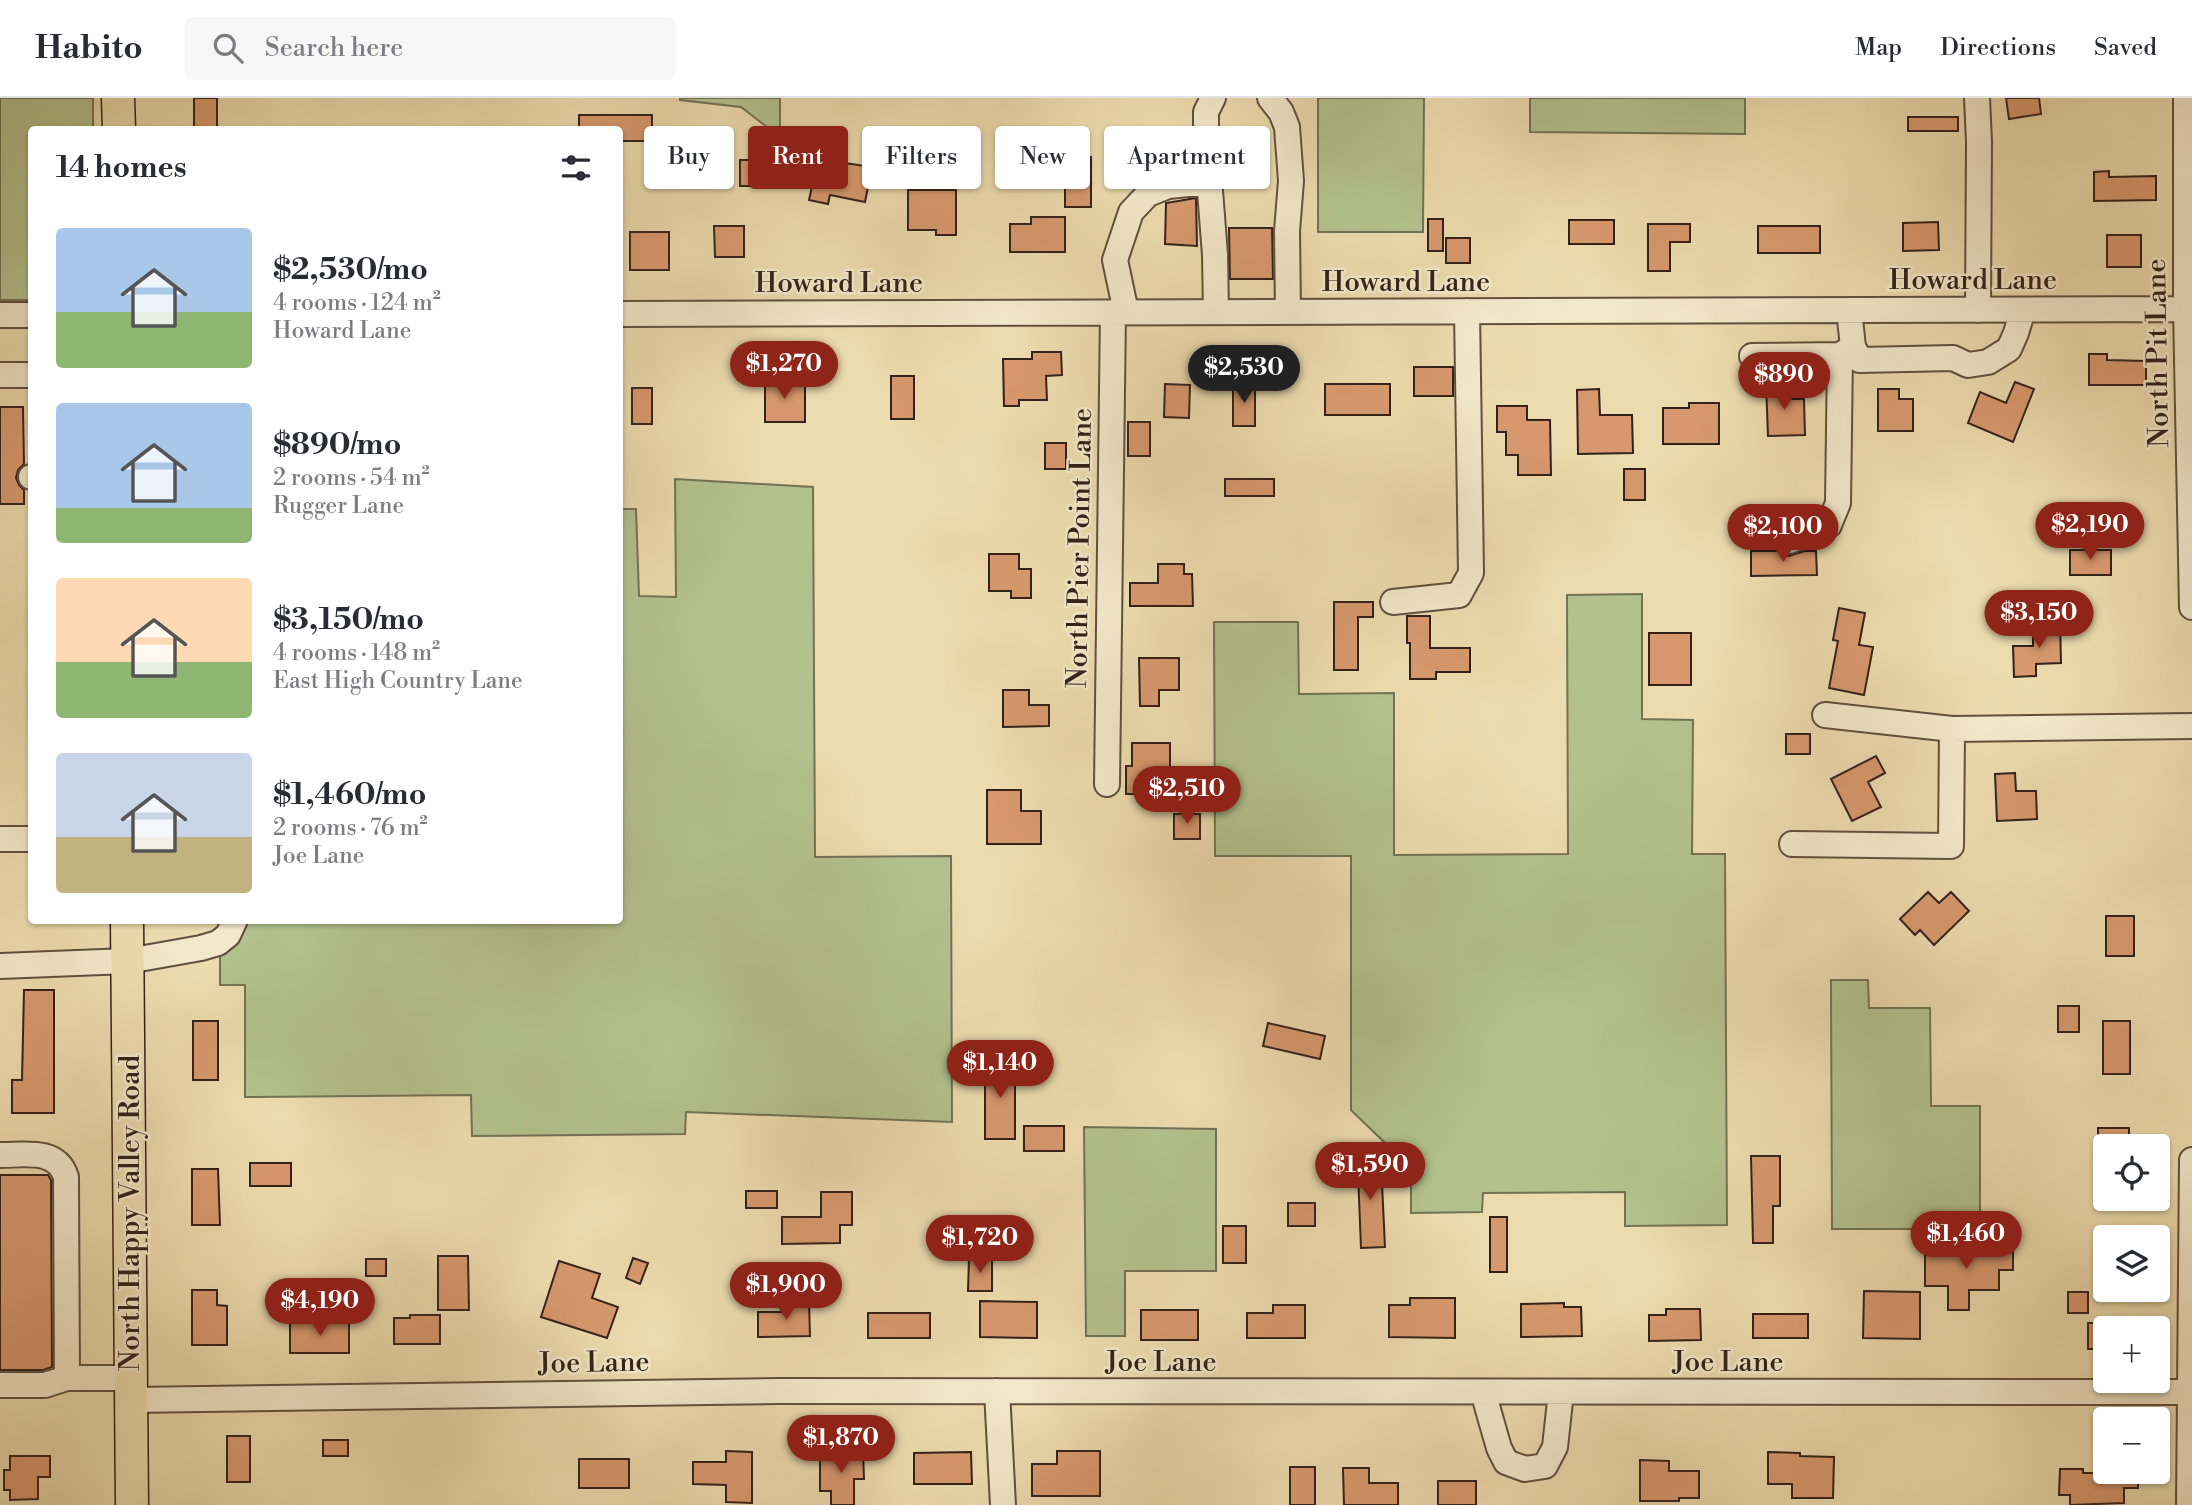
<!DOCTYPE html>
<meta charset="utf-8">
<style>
:root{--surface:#fff;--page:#f7f7f7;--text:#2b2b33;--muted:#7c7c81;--line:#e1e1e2;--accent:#8f2418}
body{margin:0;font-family:"Libre Bodoni",serif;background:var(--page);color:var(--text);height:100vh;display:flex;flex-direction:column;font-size:26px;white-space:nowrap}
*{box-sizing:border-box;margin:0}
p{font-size:23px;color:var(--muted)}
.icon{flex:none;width:38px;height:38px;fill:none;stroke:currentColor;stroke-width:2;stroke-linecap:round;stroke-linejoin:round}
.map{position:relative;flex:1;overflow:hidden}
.panel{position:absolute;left:28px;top:28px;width:595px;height:798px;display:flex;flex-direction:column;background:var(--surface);border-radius:7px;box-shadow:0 2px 5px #0004}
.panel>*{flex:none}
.banner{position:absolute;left:644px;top:28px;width:665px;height:63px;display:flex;gap:14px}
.tools{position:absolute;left:2093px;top:1036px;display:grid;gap:14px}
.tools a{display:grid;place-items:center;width:77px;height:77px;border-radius:7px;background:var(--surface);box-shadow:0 2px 5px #0004;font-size:35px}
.price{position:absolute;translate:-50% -60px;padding:0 16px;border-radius:24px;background:var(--accent);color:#fff;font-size:23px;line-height:46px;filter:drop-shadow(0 2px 4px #0008)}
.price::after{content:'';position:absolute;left:50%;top:42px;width:21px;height:16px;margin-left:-10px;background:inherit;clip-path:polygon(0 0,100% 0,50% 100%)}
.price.active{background:#222;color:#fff}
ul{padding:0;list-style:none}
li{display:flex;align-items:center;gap:21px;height:175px;padding:0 28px}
li span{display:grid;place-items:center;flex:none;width:196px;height:140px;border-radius:7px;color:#555}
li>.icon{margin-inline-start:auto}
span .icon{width:84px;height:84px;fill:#fffc;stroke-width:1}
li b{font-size:30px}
h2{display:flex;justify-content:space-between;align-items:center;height:84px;padding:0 28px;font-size:30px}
.tag{padding:0 24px;border-radius:7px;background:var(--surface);box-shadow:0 2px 5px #0004;font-size:24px;line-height:63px}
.tag.active{background:var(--accent);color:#fff}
header{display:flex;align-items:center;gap:42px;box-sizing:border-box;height:98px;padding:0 35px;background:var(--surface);border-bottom:2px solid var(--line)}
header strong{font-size:33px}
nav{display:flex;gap:38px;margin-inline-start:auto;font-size:24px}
.search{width:490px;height:63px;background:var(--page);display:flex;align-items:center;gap:18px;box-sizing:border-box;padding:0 24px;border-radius:7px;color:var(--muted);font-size:26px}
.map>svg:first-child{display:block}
.green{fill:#b3c18e;stroke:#737254;stroke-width:2}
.building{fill:#d7986d;stroke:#33221a;stroke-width:2}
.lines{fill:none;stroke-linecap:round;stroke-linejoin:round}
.minor-casing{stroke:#61503f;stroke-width:28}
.major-casing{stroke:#33221a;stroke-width:35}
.minor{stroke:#f3e8ca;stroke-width:24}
.major{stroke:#ecdbae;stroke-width:32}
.labels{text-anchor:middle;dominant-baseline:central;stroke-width:5;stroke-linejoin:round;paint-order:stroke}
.street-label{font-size:28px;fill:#33221a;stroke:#f3e8ca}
</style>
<header>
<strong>Habito</strong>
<div class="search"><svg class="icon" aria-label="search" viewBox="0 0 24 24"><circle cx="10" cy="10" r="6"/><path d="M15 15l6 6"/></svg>Search here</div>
<nav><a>Map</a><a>Directions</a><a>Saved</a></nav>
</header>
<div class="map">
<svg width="2192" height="1407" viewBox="0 0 2192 1407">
<rect width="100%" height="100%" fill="#ecdbae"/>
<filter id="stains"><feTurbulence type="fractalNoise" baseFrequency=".00286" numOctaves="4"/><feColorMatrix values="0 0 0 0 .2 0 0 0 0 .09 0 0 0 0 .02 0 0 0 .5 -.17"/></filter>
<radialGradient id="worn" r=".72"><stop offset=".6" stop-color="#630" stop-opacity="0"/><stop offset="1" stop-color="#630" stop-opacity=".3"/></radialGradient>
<!-- green -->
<path class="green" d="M0,0H93V31L32,32L31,202H0Z
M680,0H780V39L741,9L680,2Z
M1318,0H1424L1423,134H1318Z
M1530,0H1745V36L1530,34Z
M675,381L813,389L815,759L951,758L952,1024L686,1014L685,1036L472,1038L471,997L245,999V887H220V823L620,822V411H636L639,498L676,499Z
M1642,496V621L1693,622L1692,756H1725L1727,1127L1625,1128V1094L1483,1095L1482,1114L1411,1115V1070L1351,1012V758H1215L1214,524H1298L1299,596L1394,595V757L1568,756L1567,497Z
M1831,882H1868L1869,910H1930L1931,1008H1980V1131H1832Z
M1084,1029L1216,1031V1173H1125V1238H1086Z"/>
<!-- building -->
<path class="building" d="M194,0H217V32H194Z
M2006,0H2039L2041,16L2009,21Z
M579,17H652V43H620V32H579Z
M1908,19H1958V33H1908Z
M1065,59H1091V109H1065Z
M818,61L872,69L865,104L830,97L828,106L809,102Z
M740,62H782V88H740Z
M2109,73V79L2156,78V102L2094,103V74Z
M908,92H956V137H936V132H908Z
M1196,100L1197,148L1165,146L1166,105Z
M1031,119H1065V154H1010V126H1031Z
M1428,121H1443V153H1428Z
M1569,122H1614V146H1569Z
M1938,124L1939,152L1903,153V125Z
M1648,126H1690V144H1670V173H1648Z
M714,128H744V159H715Z
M1758,128H1820V155H1758Z
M1229,130H1272L1273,181H1230Z
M630,134H669V172H630Z
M2107,137H2141V169H2107Z
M1446,140H1470V165H1446Z
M1032,254H1061L1062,277L1046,278L1047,302H1019V308H1004L1003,261H1032Z
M2089,256H2107V262L2146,263V287H2089Z
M1414,269H1453V298H1414Z
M765,277H783V287H805V324H765Z
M891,278H914V321H891Z
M1788,284L1789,301H1804L1805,337L1768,338L1766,285Z
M2015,284L2034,291L2013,344L1968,325L1980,294L2006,305Z
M1165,286L1190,287L1189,320L1164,319Z
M1233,286H1255V328H1233Z
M1325,286H1390V317H1325Z
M632,290H652V326H632Z
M1599,291L1600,317H1632L1633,355L1578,356L1577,292Z
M1878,291H1899V301H1913V333H1878Z
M1689,305H1719V346H1663V310H1689Z
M1497,308H1527V322H1550L1551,377H1518V357H1506V334H1497Z
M0,309H23L24,366L18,372L16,380L19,387L24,392V406H0Z
M1128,324H1150V358H1128Z
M1045,345H1066V371H1045Z
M1624,371H1645V402H1624Z
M1225,381H1274V398H1225Z
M2070,452H2111V477H2070Z
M1751,453H1780L1789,458L1805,453H1816L1817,477L1751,478Z
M989,456H1019V471H1031V500H1011V493H989Z
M1158,466H1184V476H1192L1193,508H1130V485H1158Z
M1334,504H1373V519H1358V572H1334Z
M1839,510L1865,515L1859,547L1873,549L1864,597L1829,590L1838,543L1833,542Z
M1407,518H1430V550H1470V574H1436V581H1410V545H1407Z
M2060,524L2061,565L2036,566V578L2014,579L2013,548H2033V525Z
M1649,535H1691V587H1649Z
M1139,560H1179V592H1159V608H1140Z
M1003,592H1029V607H1049V628L1003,629Z
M1786,636H1810V656H1786Z
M1132,645H1170V685H1148V696H1126V668H1132Z
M1876,658L1885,675L1868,684L1881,709L1852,723L1831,681Z
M2015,675L2016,693H2036L2037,721L1997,723L1995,676Z
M987,692H1021V713H1041V746H987Z
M1174,716H1200V741H1174Z
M1928,794L1939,805L1951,794L1969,813L1934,847L1920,832L1915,837L1900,821Z
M2106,818H2134V858H2106Z
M24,892H54V1015H12V982H22Z
M2058,908H2079V934H2058Z
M193,923H218V982H193Z
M2103,923H2130V976H2103Z
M1268,925L1325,938L1320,961L1263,948Z
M985,963H1015V1041H985Z
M1024,1028H1064V1053H1024Z
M2098,1030H2129V1048H2098Z
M1357,1049H1373L1374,1087L1382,1086L1385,1149L1361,1150Z
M1751,1058H1780V1108H1773V1145H1753Z
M250,1065H291V1088H250Z
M192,1071H218L220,1127H192Z
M0,1077H48L51,1082L52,1269L43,1272H0Z
M746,1093H777V1110H746Z
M821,1094H852V1127H840V1145L782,1146V1119H821Z
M1288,1105H1315V1128H1288Z
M1490,1119H1507V1174H1490Z
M1223,1128H1246V1165H1223Z
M1925,1149H2013V1172H1999V1192H1969V1212H1948V1188H1925Z
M438,1158H468L469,1212H438Z
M633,1160L648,1165L640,1186L626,1180Z
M969,1160H992V1193H968Z
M366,1161H386V1178H366Z
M559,1163L600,1176L592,1200L618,1209L607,1240L541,1219Z
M192,1192H217V1207L227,1208V1247H192Z
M1864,1193L1920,1194V1241L1863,1240Z
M2068,1194H2088V1215H2068Z
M1410,1200H1455V1240L1389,1239V1207H1410Z
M980,1203L1037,1204V1240L980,1239Z
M786,1204H809L810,1238L758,1239V1214H787Z
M1564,1205V1209H1581L1582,1238L1521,1239V1206Z
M1273,1207H1305V1240H1247V1215H1273Z
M1666,1211H1700L1701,1242L1649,1243V1217H1666Z
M1141,1212H1198V1242H1141Z
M868,1215H930V1240H868Z
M1753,1216H1808V1240H1753Z
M410,1217H440V1246H394V1220H410Z
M290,1225H349V1255H290Z
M2088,1225H2105V1251H2088Z
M227,1338H250V1384H227Z
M323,1342H348V1358H323Z
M726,1353L752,1354V1405L726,1404V1387L693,1386V1364H726Z
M820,1353H863L864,1381H854V1407H831V1393H820Z
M1057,1353H1100V1398H1032V1366H1057Z
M971,1354L972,1386H914V1355Z
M1768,1354L1800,1355V1358L1834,1359L1833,1400H1792V1386H1768Z
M10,1358H50V1379H38V1401L10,1402V1392H4V1372H10Z
M579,1361H629V1390H579Z
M1640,1362L1669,1363V1373H1699V1400H1679V1403H1640Z
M1290,1369H1315V1407H1290Z
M1343,1370H1369V1385H1398V1407H1344Z
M2060,1371H2083V1375H2138V1390H2124V1405L2070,1407V1397H2059Z
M1438,1383H1476V1407H1438Z"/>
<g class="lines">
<defs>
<path id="minor" d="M1213,0L1206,14V41L1215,157L1216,214
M1270,0L1281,14L1287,29L1291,83L1287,133L1288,214
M1977,0L1979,44L1978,212
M2186,0V211L2192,509
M1849,212L1853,249L1860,262L1953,260L1968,267L1988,264L2009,251L2016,235L2023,212
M1126,214L1115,162L1131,114L1148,96L1168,88L1208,84
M620,216L2192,211
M0,217H32
M1752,258L1840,257
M0,277H32
M31,379H32
M1790,443L1829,427L1838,405L1840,257L1853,249
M1393,504L1459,497L1471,475L1467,213
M1825,617L1952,631L2192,628
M1107,686L1113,214
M0,741H32
M1792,746L1951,748L1952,631
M0,868L128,863L201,850L218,845L228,837L235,822
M0,1057C25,1057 57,1050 66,1079L67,1280
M0,1287H45L67,1280H131
M997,1293L1003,1407
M1483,1294L1499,1350L1506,1364L1525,1371L1545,1368L1555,1349L1561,1294
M131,1302L779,1293L2192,1294
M2189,1407L2192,1062"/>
<path id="major" d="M118,0L119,32
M127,822L132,1407"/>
</defs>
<!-- minor casing -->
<use href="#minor" class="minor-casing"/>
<!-- major casing -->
<use href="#major" class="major-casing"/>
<!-- minor -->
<use href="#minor" class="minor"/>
<!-- major -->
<use href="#major" class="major"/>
</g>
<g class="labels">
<!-- street labels -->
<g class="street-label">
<text x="1973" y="182">Howard Lane</text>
<text x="1406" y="184">Howard Lane</text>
<text x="839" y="185">Howard Lane</text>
<text transform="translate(2158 255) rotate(-91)">North Pit Lane</text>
<text transform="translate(1080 450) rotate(-89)">North Pier Point Lane</text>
<text transform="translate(130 1115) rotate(-90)">North Happy Valley Road</text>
<text x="1161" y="1264">Joe Lane</text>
<text x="1728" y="1264">Joe Lane</text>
<text transform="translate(594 1265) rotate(-1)">Joe Lane</text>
</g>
</g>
<rect width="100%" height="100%" filter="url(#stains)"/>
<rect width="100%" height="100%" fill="url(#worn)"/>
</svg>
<div class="tools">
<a><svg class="icon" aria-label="locate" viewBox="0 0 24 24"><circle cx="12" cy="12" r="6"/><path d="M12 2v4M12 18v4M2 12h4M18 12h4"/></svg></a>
<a><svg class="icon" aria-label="layers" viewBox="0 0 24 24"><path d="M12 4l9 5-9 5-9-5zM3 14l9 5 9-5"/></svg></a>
<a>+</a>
<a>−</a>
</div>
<b class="price" style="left:784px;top:303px">$1,270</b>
<b class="price active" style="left:1244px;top:307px">$2,530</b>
<b class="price" style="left:1784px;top:314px">$890</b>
<b class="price" style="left:2090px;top:464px">$2,190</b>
<b class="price" style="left:1783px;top:466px">$2,100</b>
<b class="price" style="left:2039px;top:552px">$3,150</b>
<b class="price" style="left:1187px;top:728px">$2,510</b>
<b class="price" style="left:1000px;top:1002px">$1,140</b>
<b class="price" style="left:1370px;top:1104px">$1,590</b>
<b class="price" style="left:1966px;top:1173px">$1,460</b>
<b class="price" style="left:980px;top:1177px">$1,720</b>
<b class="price" style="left:786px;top:1224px">$1,900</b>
<b class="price" style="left:320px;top:1240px">$4,190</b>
<b class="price" style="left:841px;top:1377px">$1,870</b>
<div class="banner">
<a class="tag">Buy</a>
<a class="tag active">Rent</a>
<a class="tag">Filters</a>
<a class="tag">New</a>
<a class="tag">Apartment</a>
</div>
<section class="panel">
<h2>14 homes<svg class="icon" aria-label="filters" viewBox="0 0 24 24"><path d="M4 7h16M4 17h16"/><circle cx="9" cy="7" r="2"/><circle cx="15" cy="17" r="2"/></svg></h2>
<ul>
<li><span style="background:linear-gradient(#a9c7e8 60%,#8fb573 0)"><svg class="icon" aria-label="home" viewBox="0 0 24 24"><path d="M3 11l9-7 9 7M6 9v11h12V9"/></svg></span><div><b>$2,530/mo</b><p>4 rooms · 124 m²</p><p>Howard Lane</p></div></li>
<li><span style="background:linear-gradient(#a9c7e8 75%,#8fb573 0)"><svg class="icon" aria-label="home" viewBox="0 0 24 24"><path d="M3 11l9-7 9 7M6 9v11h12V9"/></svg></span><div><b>$890/mo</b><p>2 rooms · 54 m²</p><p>Rugger Lane</p></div></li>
<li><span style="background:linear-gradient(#ffd9b3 60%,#8fb573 0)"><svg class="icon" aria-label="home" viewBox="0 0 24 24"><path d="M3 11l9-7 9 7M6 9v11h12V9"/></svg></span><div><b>$3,150/mo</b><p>4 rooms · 148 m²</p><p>East High Country Lane</p></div></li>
<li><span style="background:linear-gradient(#c9d6e8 60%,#c2b280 0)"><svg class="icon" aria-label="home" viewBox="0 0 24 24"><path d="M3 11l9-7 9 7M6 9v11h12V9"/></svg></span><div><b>$1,460/mo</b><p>2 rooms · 76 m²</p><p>Joe Lane</p></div></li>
</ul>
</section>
</div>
